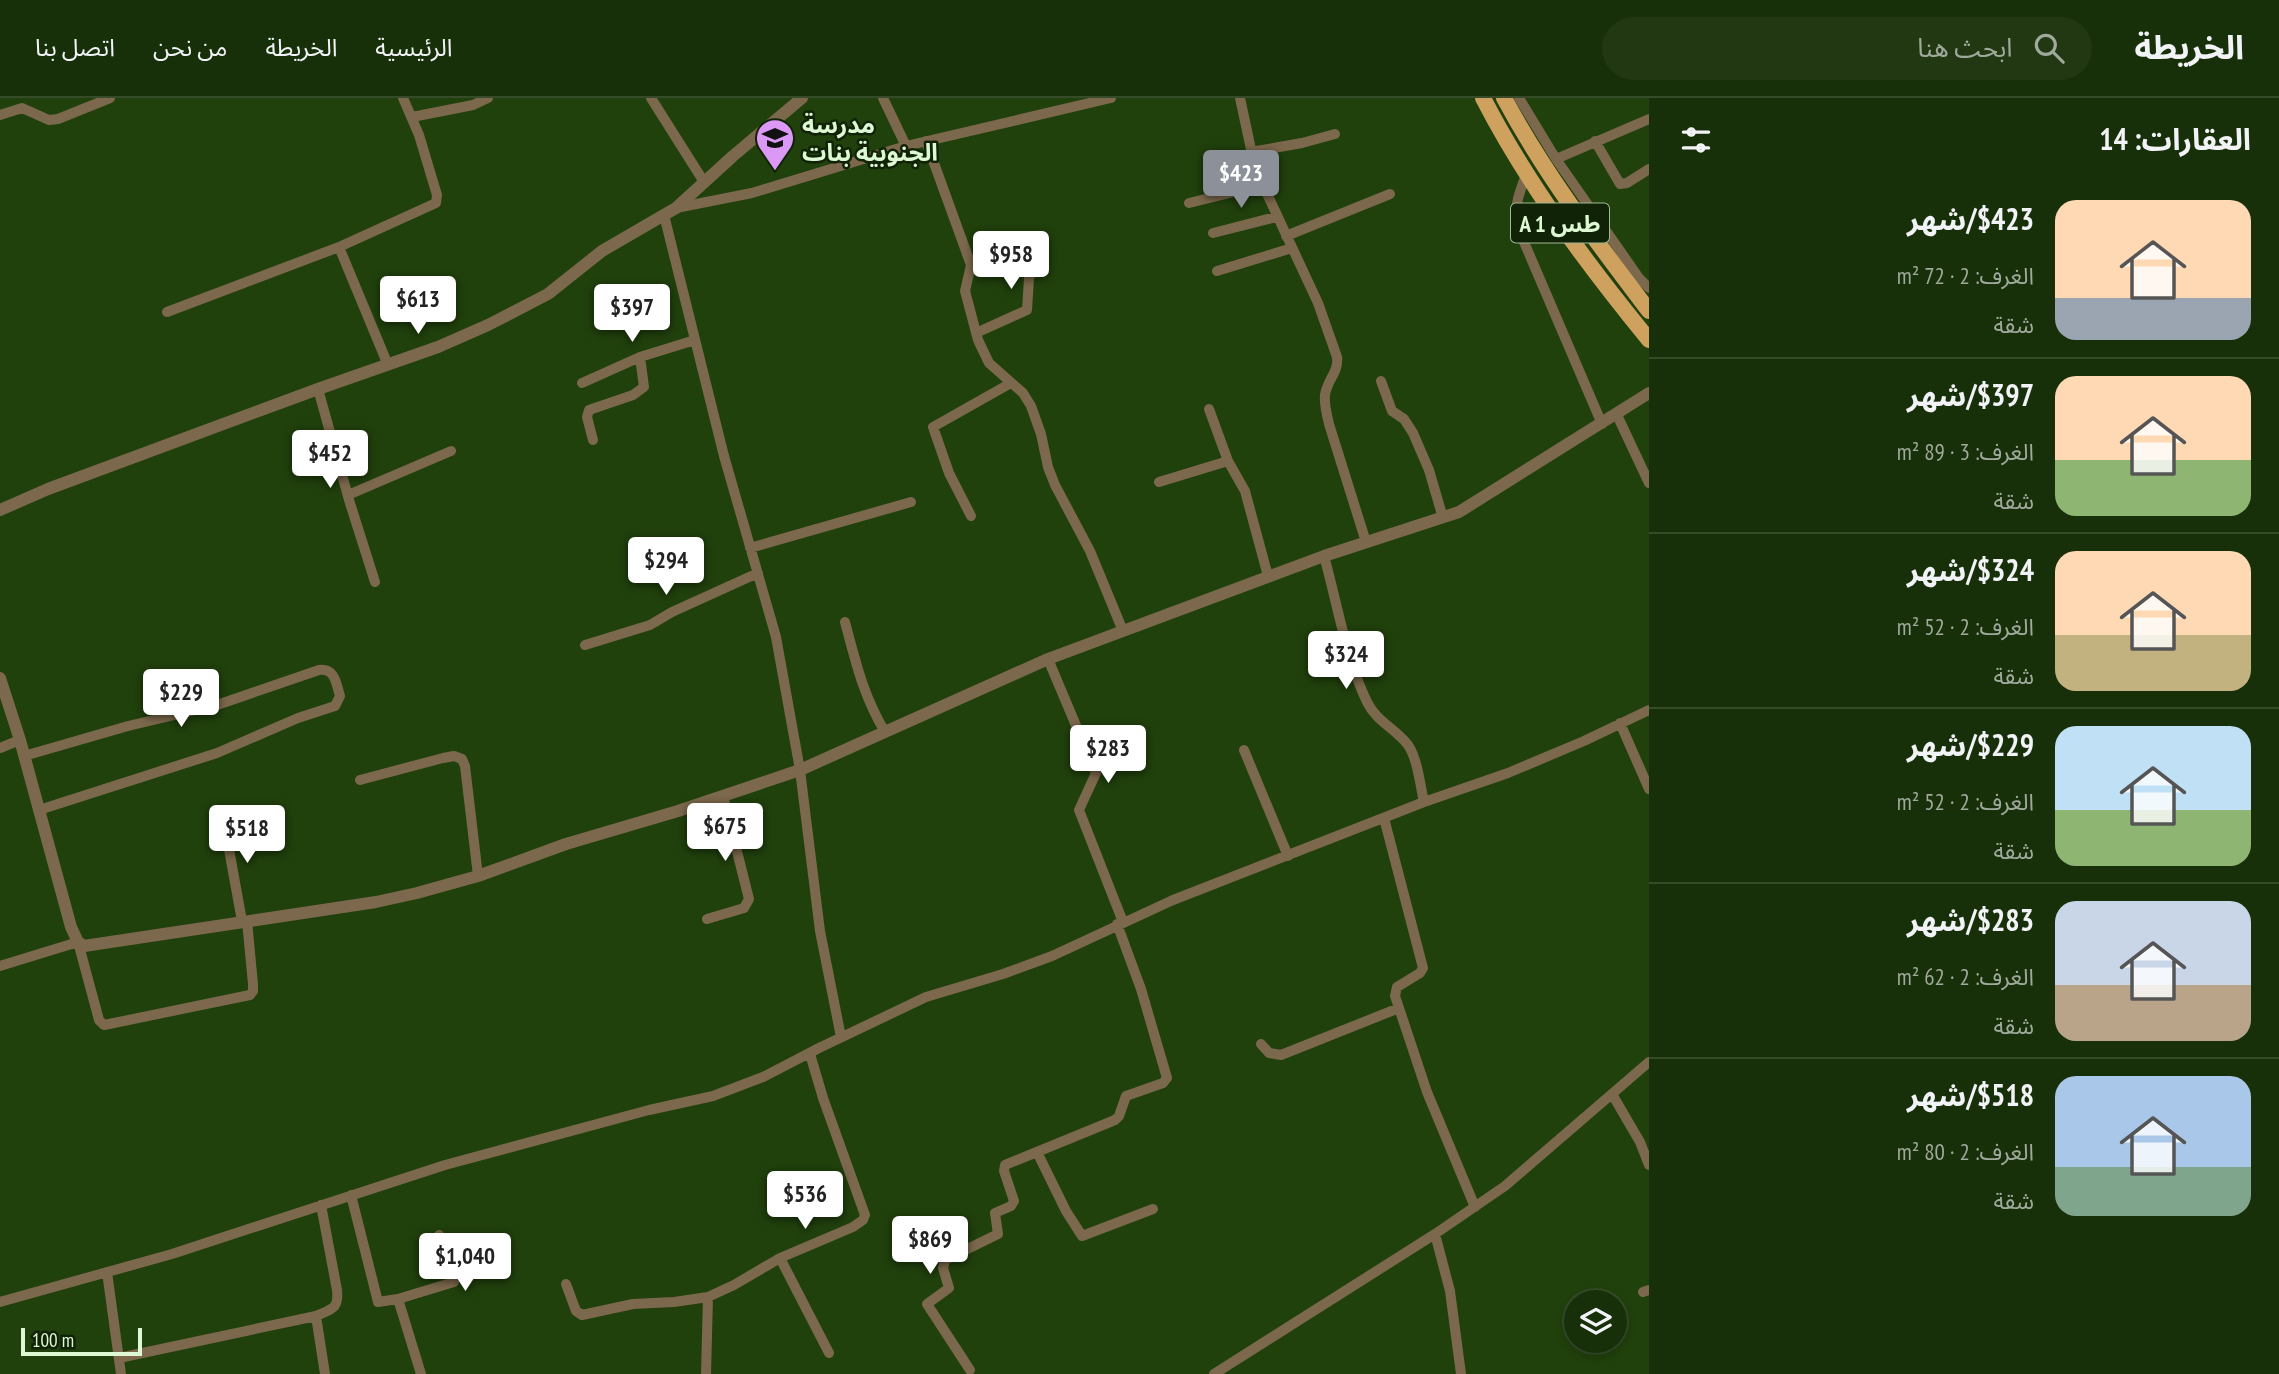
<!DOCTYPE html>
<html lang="ar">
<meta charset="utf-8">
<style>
:root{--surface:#183009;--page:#213812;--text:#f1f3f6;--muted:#9fa99c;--line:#364b2a;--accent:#8c9099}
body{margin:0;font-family:"PT Sans Narrow","Noto Sans Arabic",sans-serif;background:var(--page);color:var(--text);direction:rtl;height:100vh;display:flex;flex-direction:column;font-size:26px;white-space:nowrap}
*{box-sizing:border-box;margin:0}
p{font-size:23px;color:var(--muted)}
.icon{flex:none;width:38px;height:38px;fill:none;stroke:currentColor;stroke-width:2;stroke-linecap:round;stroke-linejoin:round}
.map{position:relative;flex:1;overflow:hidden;direction:ltr}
.sheet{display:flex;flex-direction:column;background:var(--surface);width:630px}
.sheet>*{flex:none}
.fabs{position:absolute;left:1564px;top:1192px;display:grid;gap:14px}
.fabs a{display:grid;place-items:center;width:63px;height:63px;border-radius:50%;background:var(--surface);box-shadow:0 4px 10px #0003,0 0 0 2px var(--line);font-size:35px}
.scale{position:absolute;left:21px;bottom:18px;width:121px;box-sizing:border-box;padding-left:7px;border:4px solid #dff8d4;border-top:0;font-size:19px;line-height:24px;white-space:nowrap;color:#dff8d4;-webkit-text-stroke:5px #112307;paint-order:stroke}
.price{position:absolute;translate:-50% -60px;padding:0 16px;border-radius:7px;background:#fff;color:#222;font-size:23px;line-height:46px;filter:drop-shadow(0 2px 4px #0008)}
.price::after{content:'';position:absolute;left:50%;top:42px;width:21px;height:16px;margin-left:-10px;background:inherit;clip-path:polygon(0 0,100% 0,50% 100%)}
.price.on{background:var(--accent);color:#fff}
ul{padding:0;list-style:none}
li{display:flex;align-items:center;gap:21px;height:175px;padding:0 28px}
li+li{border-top:2px solid var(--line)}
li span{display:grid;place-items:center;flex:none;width:196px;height:140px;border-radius:21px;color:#555}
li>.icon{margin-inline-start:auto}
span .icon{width:84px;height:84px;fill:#fffc;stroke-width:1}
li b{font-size:30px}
h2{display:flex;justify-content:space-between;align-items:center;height:84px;padding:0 28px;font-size:30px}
header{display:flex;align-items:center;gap:42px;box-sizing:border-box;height:98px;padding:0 35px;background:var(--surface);border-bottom:2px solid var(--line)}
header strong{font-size:33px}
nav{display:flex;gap:38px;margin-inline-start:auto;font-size:24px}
.search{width:490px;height:63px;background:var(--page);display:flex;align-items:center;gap:18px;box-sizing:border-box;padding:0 24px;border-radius:38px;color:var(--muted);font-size:26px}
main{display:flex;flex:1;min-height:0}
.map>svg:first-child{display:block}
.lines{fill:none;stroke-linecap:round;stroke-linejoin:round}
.minor{stroke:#7c684c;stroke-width:10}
.tertiary{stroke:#7c684c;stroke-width:12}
.trunk{stroke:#cea25e;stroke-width:16}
.labels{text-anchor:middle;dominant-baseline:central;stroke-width:5;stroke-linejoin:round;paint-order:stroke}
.shield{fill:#112307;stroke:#a1b896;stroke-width:2}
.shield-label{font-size:23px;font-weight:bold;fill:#dff8d4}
.poi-label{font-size:24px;font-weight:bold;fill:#dff8d4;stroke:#112307;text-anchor:start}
</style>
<header>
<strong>الخريطة</strong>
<div class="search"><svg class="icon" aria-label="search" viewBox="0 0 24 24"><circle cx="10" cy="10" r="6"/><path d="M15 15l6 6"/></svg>ابحث هنا</div>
<nav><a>الرئيسية</a><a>الخريطة</a><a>من نحن</a><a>اتصل بنا</a></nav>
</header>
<main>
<section class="sheet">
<h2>العقارات: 14<svg class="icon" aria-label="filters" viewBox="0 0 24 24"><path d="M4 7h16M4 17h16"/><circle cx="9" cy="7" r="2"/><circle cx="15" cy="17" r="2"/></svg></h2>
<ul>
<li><span style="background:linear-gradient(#ffd9b3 70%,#9aa5b1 0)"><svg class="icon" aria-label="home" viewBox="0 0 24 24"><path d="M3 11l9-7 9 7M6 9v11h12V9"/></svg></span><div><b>$423/شهر</b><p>الغرف: 2 · 72 m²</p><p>شقة</p></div></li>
<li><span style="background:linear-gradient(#ffd9b3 60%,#8fb573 0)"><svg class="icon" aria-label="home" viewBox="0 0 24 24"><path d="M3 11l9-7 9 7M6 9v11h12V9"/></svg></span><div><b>$397/شهر</b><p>الغرف: 3 · 89 m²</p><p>شقة</p></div></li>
<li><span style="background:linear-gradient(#ffd9b3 60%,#c2b280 0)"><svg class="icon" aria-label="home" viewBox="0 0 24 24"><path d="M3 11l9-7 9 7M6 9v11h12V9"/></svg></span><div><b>$324/شهر</b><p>الغرف: 2 · 52 m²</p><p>شقة</p></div></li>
<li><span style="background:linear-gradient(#bfe0f5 60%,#8fb573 0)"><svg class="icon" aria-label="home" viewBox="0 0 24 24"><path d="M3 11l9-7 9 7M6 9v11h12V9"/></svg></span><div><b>$229/شهر</b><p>الغرف: 2 · 52 m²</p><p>شقة</p></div></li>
<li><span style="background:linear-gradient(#c9d6e8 60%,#b9a48a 0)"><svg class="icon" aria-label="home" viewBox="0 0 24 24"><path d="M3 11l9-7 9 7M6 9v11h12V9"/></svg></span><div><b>$283/شهر</b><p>الغرف: 2 · 62 m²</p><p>شقة</p></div></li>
<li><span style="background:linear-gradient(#a9c7e8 65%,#7fa58c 0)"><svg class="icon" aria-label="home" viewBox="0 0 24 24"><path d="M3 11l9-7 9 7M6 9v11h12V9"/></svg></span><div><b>$518/شهر</b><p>الغرف: 2 · 80 m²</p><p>شقة</p></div></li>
</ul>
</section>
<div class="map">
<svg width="1649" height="1276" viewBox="0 0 1649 1276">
<rect width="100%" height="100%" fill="#20400c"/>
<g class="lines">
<!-- minor -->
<path class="minor" d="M651,0L704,84
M883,0L906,48
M1240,0L1255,70L1318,205L1337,259C1339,274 1327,282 1325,297C1324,307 1327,317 1329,326L1366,444
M1519,0L1556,61L1639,180L1649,190
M0,17L22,10L49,22L58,21L110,0
M412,19L473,7L488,0
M926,43L971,167L965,193L978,242L989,265L1023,295L1031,308L1041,336L1048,369L1055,387L1090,453L1123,533
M1595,43L1620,86L1627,85L1649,71
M1251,54L1302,45L1335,36
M1556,61L1649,21
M1526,77C1519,96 1513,109 1518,130L1602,326
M1189,105L1262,87
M676,110L752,95L906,48L1111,0
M664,117L724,358L776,539L800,672L820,833L841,939
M1213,135L1276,119
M1286,138L1390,96
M339,149L388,267
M1217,173L1292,150
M167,214L339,149L436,105L437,97L419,37L403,0
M976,235L1027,212L1029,180L1044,148
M1381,283L1392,313L1404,321L1413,335L1429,372L1443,420
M582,285L640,259L695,242
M318,291L349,402L375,484
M1209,311L1228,363L1245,393L1268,478
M1617,317L1649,385
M593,342L587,319L589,312L633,297L644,289L640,259
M1159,384L1228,363
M348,397L451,353
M971,418L949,375L933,329L1011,285
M750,450L911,404
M1324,458C1337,504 1346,561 1367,604C1376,623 1396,631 1408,647C1418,662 1420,687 1424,704
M845,524C856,565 863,597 885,634
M585,547L650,527L672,514L758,475
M1048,561L1096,675L1079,712L1123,824
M1620,625L1649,691
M0,650L20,642
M1244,652L1288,758
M24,658L128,628L217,607L319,572C335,570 336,585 340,598L335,608L298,620L217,655L39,712
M360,682L443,660L454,658L462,661L465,668L478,778
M1384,720L1423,870L1420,875L1397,889L1395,898L1427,994L1475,1109
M707,821L744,810L749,801L723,698
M242,823L228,746L232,731L271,722
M0,868L78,844L99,922L104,927L109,926L250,897L253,893V886L247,823
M1261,946L1269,955L1281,957L1399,910
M1612,996L1640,1044L1649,1067
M1037,1054L1066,1113L1082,1138L1153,1111
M351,1097L378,1204L398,1201L421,1276
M1435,1136L1450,1193L1461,1276
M780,1160L829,1255
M107,1174L121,1276
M566,1186L576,1213L582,1217L633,1206L674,1204L708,1199
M1643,1194L1649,1192
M398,1201L454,1184L439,1137
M0,1204L172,1156L445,1067L649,1012L713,998L763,979L819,950L926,899L1003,876L1052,858L1173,802L1424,704L1508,675L1584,643L1649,612
M316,1218L325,1276
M119,1260L316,1218C332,1211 339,1211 337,1192L321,1107
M970,1272L927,1206L949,1190L943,1170L945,1162L998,1136L995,1115L1011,1108L1014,1103L1004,1073L1005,1067L1115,1022L1119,1018L1126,998L1163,985L1167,980L1141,891L1117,826
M706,1276L708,1199L734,1187L780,1160L853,1129L863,1122L865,1117L823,1000L810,956
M1214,1276L1435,1136L1505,1088L1649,964"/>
<!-- tertiary -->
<path class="tertiary" d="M0,412L48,391L318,291L438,249L488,227L548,196L602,153L676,110L733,58L802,0
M0,580L20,642L71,829L78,844L84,848L376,804L417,795L478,778L566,746L678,713L800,672L1048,561L1324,458L1459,414L1649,295"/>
<!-- trunk -->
<path class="trunk" d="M1483,0C1528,87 1587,166 1649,242
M1504,0C1546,78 1596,143 1649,213"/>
</g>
<!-- icons -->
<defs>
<symbol id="school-pin" viewBox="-11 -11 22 30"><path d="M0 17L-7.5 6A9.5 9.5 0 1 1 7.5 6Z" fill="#db99f5" stroke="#112307"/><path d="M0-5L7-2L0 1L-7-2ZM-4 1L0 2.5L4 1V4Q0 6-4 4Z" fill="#111"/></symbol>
</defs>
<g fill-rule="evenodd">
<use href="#school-pin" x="753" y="18" width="44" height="60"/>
</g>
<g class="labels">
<!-- shield labels -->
<rect class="shield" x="1511" y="105.5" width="98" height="39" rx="5"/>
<g class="shield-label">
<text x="1560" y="125">A 1 طس</text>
</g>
<!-- poi labels -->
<g class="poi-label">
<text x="802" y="26">مدرسة<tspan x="802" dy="28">الجنوبية بنات</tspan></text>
</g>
</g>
</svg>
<div class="fabs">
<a><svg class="icon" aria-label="layers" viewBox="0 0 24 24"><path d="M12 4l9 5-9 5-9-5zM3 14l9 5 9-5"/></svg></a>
</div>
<div class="scale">100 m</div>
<b class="price on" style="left:1241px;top:112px">$423</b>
<b class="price" style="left:1011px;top:193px">$958</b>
<b class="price" style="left:418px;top:238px">$613</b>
<b class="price" style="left:632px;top:246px">$397</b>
<b class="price" style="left:330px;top:392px">$452</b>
<b class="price" style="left:666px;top:499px">$294</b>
<b class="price" style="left:1346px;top:593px">$324</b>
<b class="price" style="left:181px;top:631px">$229</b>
<b class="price" style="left:1108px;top:687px">$283</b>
<b class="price" style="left:725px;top:765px">$675</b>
<b class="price" style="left:247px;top:767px">$518</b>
<b class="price" style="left:805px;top:1133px">$536</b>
<b class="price" style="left:930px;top:1178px">$869</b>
<b class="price" style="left:465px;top:1195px">$1,040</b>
</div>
</main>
